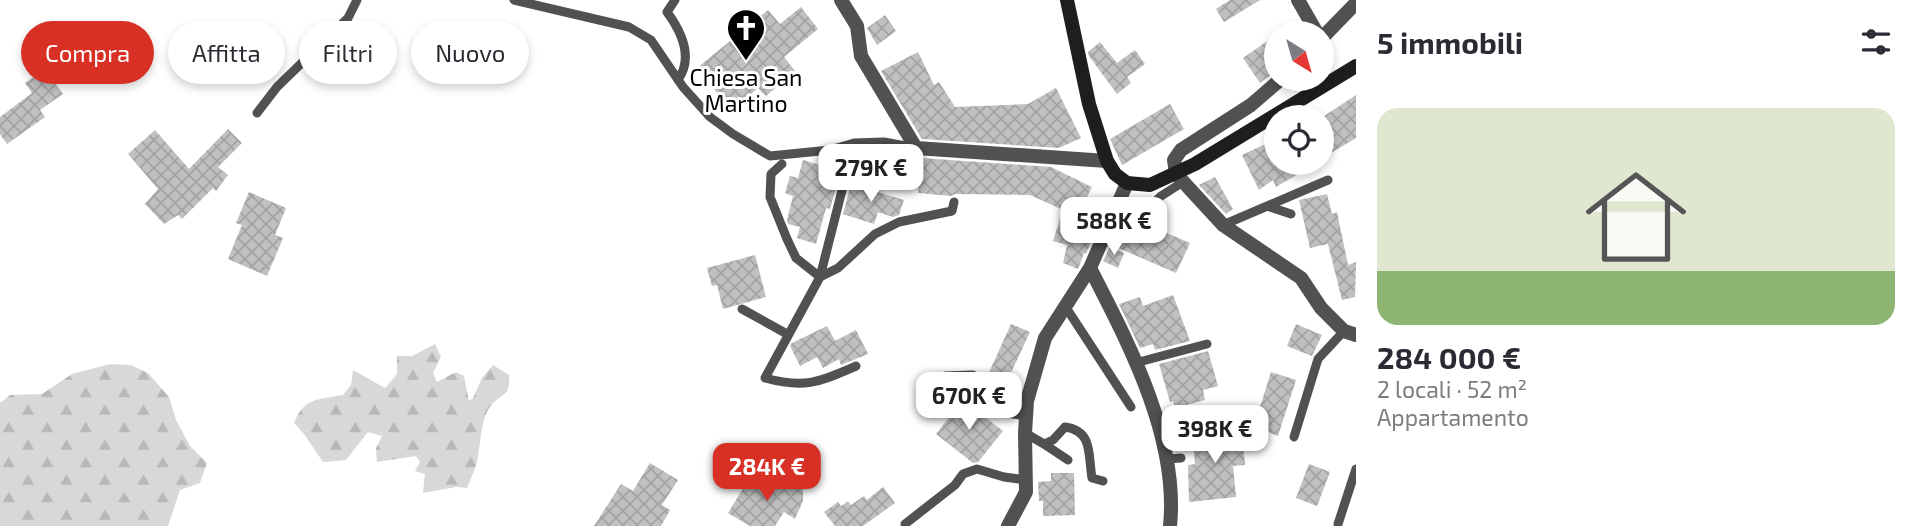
<!DOCTYPE html>
<html lang="it">
<meta charset="utf-8">
<style>
:root{--surface:#fff;--page:#f7f7f7;--text:#2b2b33;--muted:#7c7c81;--accent:#d93025}
body{margin:0;font-family:"Exo 2",sans-serif;background:var(--page);color:var(--text);height:100vh;display:flex;flex-direction:column;font-size:26px;white-space:nowrap}
*{box-sizing:border-box;margin:0}
p{font-size:23px;color:var(--muted)}
.icon{flex:none;width:38px;height:38px;fill:none;stroke:currentColor;stroke-width:2;stroke-linecap:round;stroke-linejoin:round}
.map{position:relative;flex:1;overflow:hidden}
.details{display:flex;flex-direction:column;background:var(--surface);width:560px}
.details>*{flex:none}
.guide{position:absolute;left:21px;top:21px;width:665px;height:63px;display:flex;gap:14px}
.needle{width:46px;rotate:143deg}
.fabs{position:absolute;left:1264px;top:21px;display:grid;gap:14px}
.fabs a{display:grid;place-items:center;width:70px;height:70px;border-radius:50%;background:var(--surface);box-shadow:0 4px 10px #0003;font-size:35px}
.price{position:absolute;translate:-50% -60px;padding:0 16px;border-radius:14px;background:#fff;color:#222;font-size:23px;line-height:46px;filter:drop-shadow(0 2px 4px #0008)}
.price::after{content:'';position:absolute;left:50%;top:42px;width:21px;height:16px;margin-left:-10px;background:inherit;clip-path:polygon(0 0,100% 0,50% 100%)}
.price.current{background:var(--accent);color:#fff}
ul{padding:0;list-style:none}
li{display:grid;align-content:center;gap:14px;height:371px;padding:0 21px}
li span{display:grid;place-items:center;height:217px;border-radius:21px;color:#555}
li>.icon{margin-inline-start:auto}
span .icon{width:126px;height:126px;fill:#fffc;stroke-width:1}
li b{font-size:30px}
h2{display:flex;justify-content:space-between;align-items:center;height:84px;padding:0 21px;font-size:30px}
.pill{padding:0 24px;border-radius:32px;background:var(--surface);box-shadow:0 4px 10px #0003;font-size:24px;line-height:63px}
.pill.current{background:var(--accent);color:#fff}
main{display:flex;flex:1;min-height:0}
.map>svg:first-child{display:block}
.forest{fill:url(#forest-firs)}
.building{fill:url(#building-cross-hatch)}
.lines{fill:none;stroke-linecap:round;stroke-linejoin:round}
.lane{stroke:#515151;stroke-width:9}
.street{stroke:#515151;stroke-width:14}
.secondary{stroke:#1e1e1e;stroke-width:14}
.labels{text-anchor:middle;dominant-baseline:central;stroke-width:6;stroke-linejoin:round;paint-order:stroke}
.poi-label{font-size:23px;fill:#000;stroke:#fff}
</style>
<main>
<div class="map">
<svg width="1356" height="526" viewBox="0 0 1356 526">
<defs>
<pattern id="forest-firs" width="22" height="20" patternUnits="userSpaceOnUse" patternTransform="scale(1.75)"><rect width="22" height="20" fill="#d8d8d8"/><path d="M5 1l3.5 6h-7zM16 11l3.5 6h-7z" fill="#b8b8b8"/></pattern>
<pattern id="building-cross-hatch" width="8" height="8" patternUnits="userSpaceOnUse" patternTransform="scale(1.75)"><rect width="8" height="8" fill="#c0c0c0"/><path d="M0 0l8 8M0 8l8-8" fill="none" stroke="#a3a3a3"/></pattern>
</defs>
<rect width="100%" height="100%" fill="#fff"/>
<!-- forest -->
<path class="forest" d="M435,344L441,357L433,373L437,382L456,372L464,376L469,401L473,398L482,378L493,365L509,375C511,398 500,393 490,407C481,419 481,441 478,456C477,466 471,478 467,488L456,487L423,493L425,474L415,471L420,462L416,456L377,462L376,448L382,436L368,432L346,460L323,462L304,434L294,423C304,397 318,400 343,395L351,385L353,370L385,388L397,374V356H412Z
M110,364L131,365L148,373L169,397L176,420L190,446L207,463L200,483L180,490L168,526H0V403L10,395L42,394L72,374Z"/>
<!-- building -->
<path class="building" d="M1230,0H1260L1224,22L1216,9Z
M801,7L818,29L784,57L795,71L766,96L758,88L731,110L697,68L768,10L780,24Z
M885,15L896,31L877,45L867,28Z
M1276,35V71L1260,83L1243,58Z
M1100,42L1117,63L1135,50L1145,64L1127,77L1131,83L1117,94L1089,56L1088,52Z
M918,52L934,85L939,82L955,107L1028,104L1056,88L1081,138L1059,148L922,139L881,71Z
M45,69L63,94L40,110L45,117L7,144L0,134V117L32,93L25,83Z
M1356,95V138L1321,159V118Z
M1170,104L1184,129L1122,165L1110,139Z
M228,129L242,143L218,167L228,175L216,191L213,188L182,219L178,215L164,224L145,204L158,189L128,154L155,130L189,169Z
M1276,139V163H1316L1276,187L1273,180L1259,190L1242,155Z
M921,158L1051,167L1092,187L1086,199L1099,203L1088,238L1092,240L1086,254L1084,253L1078,269L1063,263L1067,245L1053,241L1063,210L1030,195L955,194L951,196L918,193Z
M803,160L837,170L835,179L838,180L830,209L826,208L816,244L797,238L800,227L788,224L787,220L793,196L785,193L790,176L798,178Z
M1215,177L1233,209L1226,214L1199,185Z
M851,184L904,200L899,215L893,217L878,212L874,224L843,214Z
M249,192L286,208L275,235L283,238L267,276L228,259L242,225L236,223Z
M1327,194L1332,214L1337,212L1348,265L1356,262L1355,297L1342,300L1328,244L1310,248L1299,200Z
M1129,217L1190,243L1176,273L1116,247Z
M1110,247L1124,253L1118,268L1103,261Z
M755,255L766,297L723,309L717,285L712,286L707,268Z
M1173,295L1190,341L1155,350L1153,344L1140,348L1119,304L1140,297L1143,306Z
M1011,324L1030,332L1004,388L986,379Z
M1296,324L1322,335L1312,356L1287,346Z
M827,326L835,341L856,330L868,354L841,365L839,359L823,368L817,357L800,366L790,346L792,343Z
M1208,351L1218,386L1203,390L1205,400L1175,408L1173,401L1170,402L1159,364Z
M1271,372L1296,380L1278,436L1254,426Z
M963,400L1003,431L978,462L973,463L936,434Z
M1220,427L1221,433L1242,431L1245,465L1233,466L1236,497L1189,502L1188,465L1195,464L1193,441H1197L1196,430Z
M650,463L678,480L662,505L670,510L661,526H594L621,484L633,491Z
M1309,464L1330,472L1317,506L1296,498Z
M1051,473H1074L1075,515L1043,516V501H1039L1038,482L1051,481Z
M750,477L772,491L774,479L803,484V501L795,519L784,512L775,526H750L728,513Z
M883,487L895,503L863,526H835L824,512L838,502L841,506L848,501L851,505L864,496L867,500Z"/>
<g class="lines">
<!-- lane -->
<path class="lane" d="M514,0L629,27L651,40L683,87L710,117L733,134L770,156L830,150L854,143L884,142L916,148
M675,0L667,12C681,31 694,57 678,80
M257,113L277,87L348,18L357,0
M854,143L820,277L765,378C805,389 819,382 856,366
M782,164L771,174L770,197L787,239L796,258L820,277L838,268L875,234L899,222L952,211L954,202
M882,176L908,147
M1267,206L1291,214
M1146,211L1161,196L1183,182
M1223,225L1328,180
M1065,306L1131,407
M742,309L787,334
M1135,363L1207,344
M945,376L973,375L1006,413L1026,416
M1025,433L1044,444L1053,440L1065,427C1093,431 1088,454 1092,478L1103,481
M1294,437L1318,359L1344,331
M1044,444L1068,460
M1166,459L1181,458
M905,524L955,485L963,474L977,469L1004,477L1026,480
M1338,524L1356,469"/>
<!-- street -->
<path class="street" d="M841,0L857,26L861,56L916,148L1107,161
M1298,0L1317,33
M1321,39L1356,3
M1281,79L1251,105L1181,150L1174,160L1176,174L1223,225L1301,278L1321,308L1344,331L1356,335
M1127,183L1090,268C1129,344 1179,438 1170,526
M1008,526L1026,492L1025,433L1027,401L1045,338L1090,268"/>
<!-- secondary -->
<path class="secondary" d="M1067,0L1089,104L1107,161L1115,174L1127,183L1150,185L1195,164L1356,66"/>
</g>
<!-- icons -->
<defs>
<symbol id="church-pin" viewBox="-11 -11 22 30"><path d="M0 17L-7.5 6A9.5 9.5 0 1 1 7.5 6Z" fill="#000" stroke="#fff"/><path d="M-1.2-6h2.4v3.5h3.3v2.4h-3.3V6h-2.4V-.1h-3.3v-2.4h3.3Z" fill="#fff"/></symbol>
</defs>
<g fill-rule="evenodd">
<use href="#church-pin" x="724" y="6" width="44" height="60"/>
</g>
<g class="labels">
<!-- poi labels -->
<g class="poi-label">
<text x="746" y="77">Chiesa San<tspan x="746" dy="26">Martino</tspan></text>
</g>
</g>
</svg>
<div class="fabs">
<a><svg class="needle" viewBox="-14 -14 28 28"><path d="M0-13l5 13h-10z" fill="#e53935"/><path d="M0 13l5-13h-10z" fill="#7c7c81"/></svg></a>
<a><svg class="icon" aria-label="locate" viewBox="0 0 24 24"><circle cx="12" cy="12" r="6"/><path d="M12 2v4M12 18v4M2 12h4M18 12h4"/></svg></a>
</div>
<b class="price" style="left:871px;top:204px">279K €</b>
<b class="price" style="left:1114px;top:257px">588K €</b>
<b class="price" style="left:969px;top:432px">670K €</b>
<b class="price" style="left:1215px;top:465px">398K €</b>
<b class="price current" style="left:767px;top:503px">284K €</b>
<div class="guide">
<a class="pill current">Compra</a>
<a class="pill">Affitta</a>
<a class="pill">Filtri</a>
<a class="pill">Nuovo</a>
</div>
</div>
<section class="details">
<h2>5 immobili<svg class="icon" aria-label="filters" viewBox="0 0 24 24"><path d="M4 7h16M4 17h16"/><circle cx="9" cy="7" r="2"/><circle cx="15" cy="17" r="2"/></svg></h2>
<ul>
<li><span style="background:linear-gradient(#dfe7d0 75%,#8fb573 0)"><svg class="icon" aria-label="home" viewBox="0 0 24 24"><path d="M3 11l9-7 9 7M6 9v11h12V9"/></svg></span><div><b>284 000 €</b><p>2 locali · 52 m²</p><p>Appartamento</p></div></li>
</ul>
</section>
</main>
